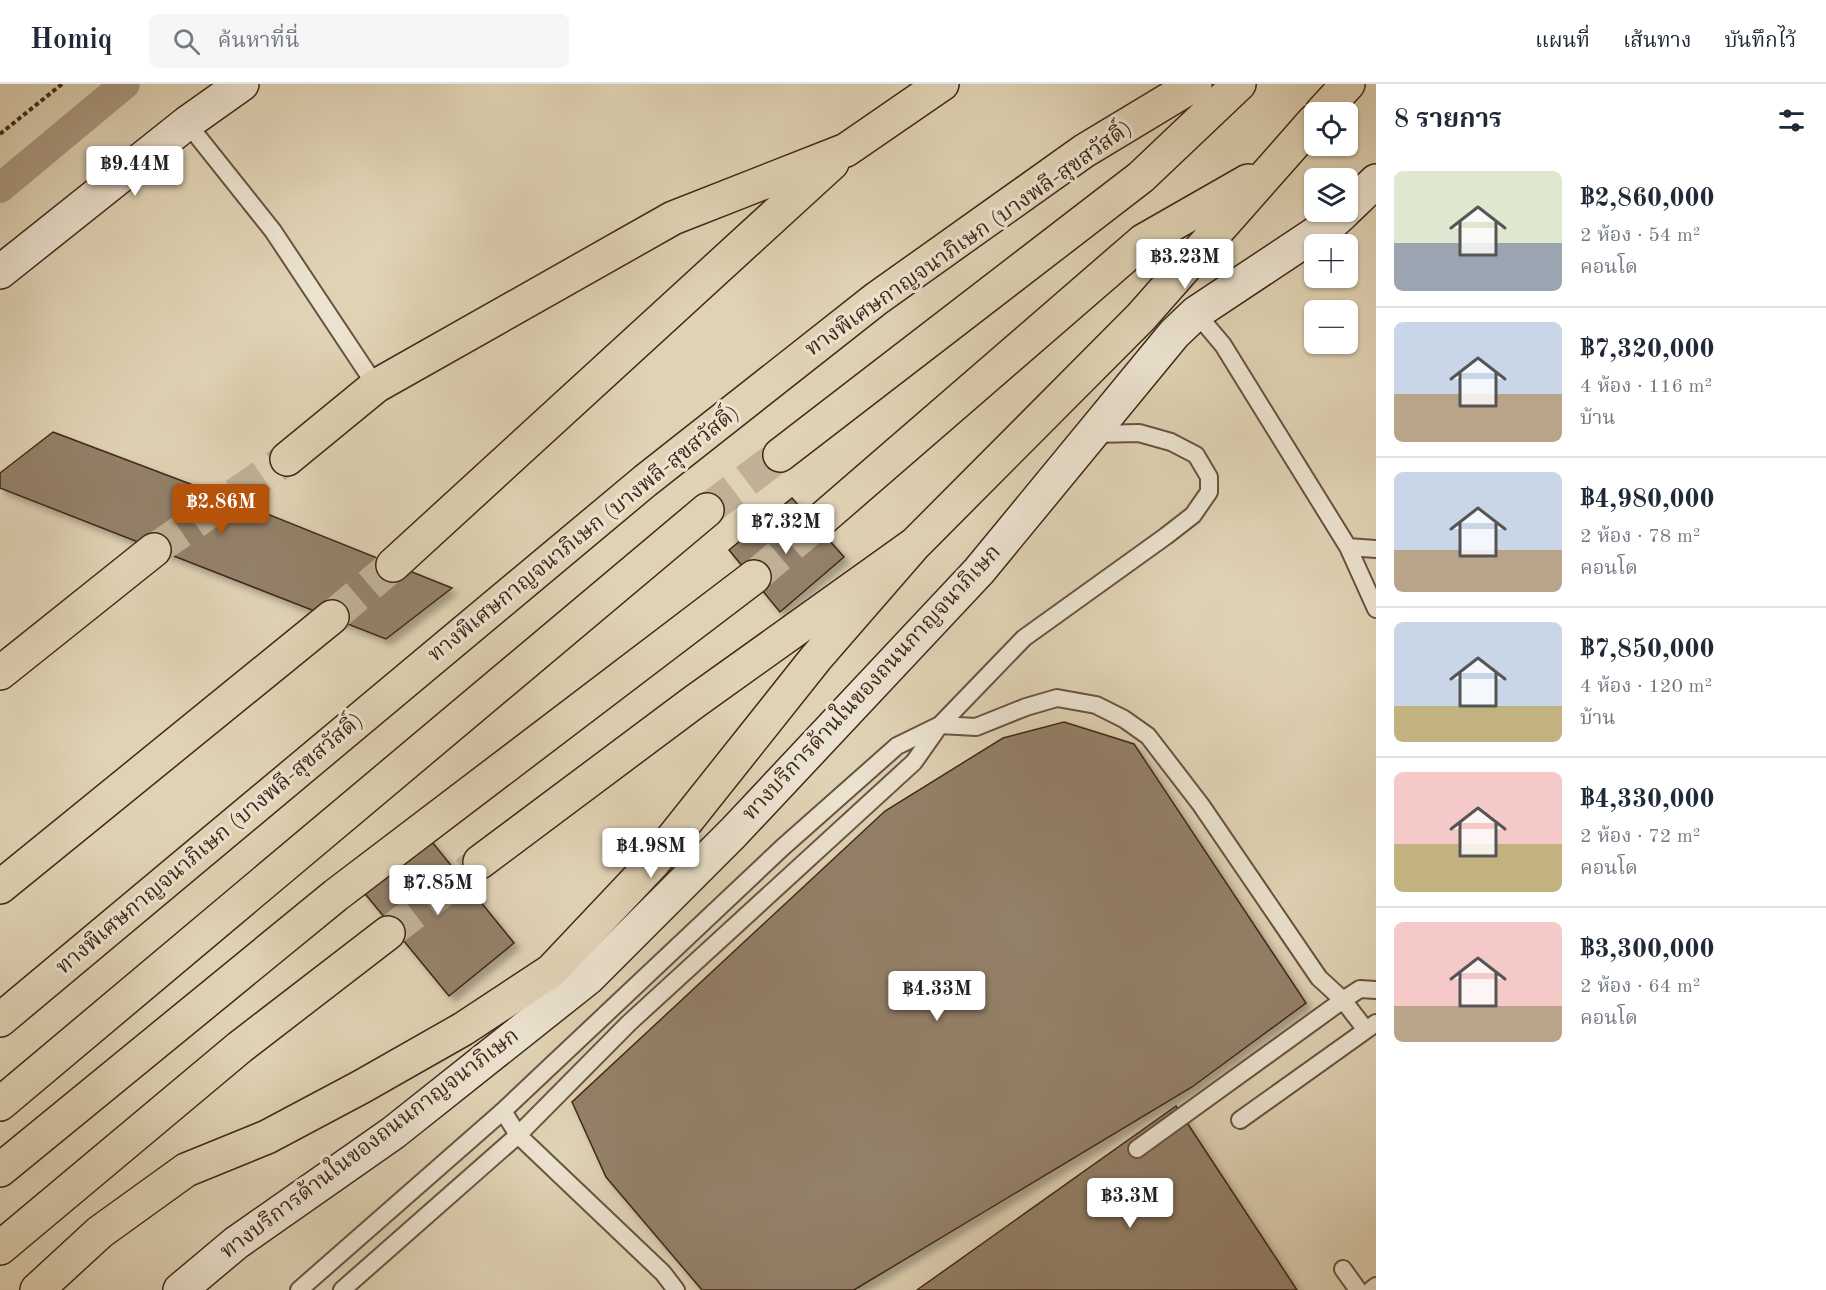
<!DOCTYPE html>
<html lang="th">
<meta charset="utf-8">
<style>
:root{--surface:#fff;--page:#f6f6f7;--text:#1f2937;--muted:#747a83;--line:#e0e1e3;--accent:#b45309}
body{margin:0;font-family:"Old Standard TT","Noto Serif Thai",serif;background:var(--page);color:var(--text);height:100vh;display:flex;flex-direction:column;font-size:22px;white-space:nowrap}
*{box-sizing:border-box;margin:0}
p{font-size:20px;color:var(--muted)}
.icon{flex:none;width:33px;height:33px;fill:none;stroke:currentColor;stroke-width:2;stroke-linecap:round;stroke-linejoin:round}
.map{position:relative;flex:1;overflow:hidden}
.panel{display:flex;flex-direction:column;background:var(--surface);width:450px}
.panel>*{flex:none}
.buttons{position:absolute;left:1304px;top:18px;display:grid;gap:12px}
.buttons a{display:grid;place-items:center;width:54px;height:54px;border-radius:9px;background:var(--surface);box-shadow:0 2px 4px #0004;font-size:30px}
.price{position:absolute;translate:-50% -51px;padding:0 14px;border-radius:6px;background:#fff;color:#222;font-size:20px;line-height:39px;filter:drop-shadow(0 2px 3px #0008)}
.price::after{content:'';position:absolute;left:50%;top:36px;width:18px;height:14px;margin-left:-9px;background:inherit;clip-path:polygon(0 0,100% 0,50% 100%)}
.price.active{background:var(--accent);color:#fff}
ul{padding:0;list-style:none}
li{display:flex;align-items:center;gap:18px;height:150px;padding:0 18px}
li+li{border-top:2px solid var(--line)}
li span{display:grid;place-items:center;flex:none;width:168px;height:120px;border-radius:9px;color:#555}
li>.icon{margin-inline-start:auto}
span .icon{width:72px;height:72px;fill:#fffc;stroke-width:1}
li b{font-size:26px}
h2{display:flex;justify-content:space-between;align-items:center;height:72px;padding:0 18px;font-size:26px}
header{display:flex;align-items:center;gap:36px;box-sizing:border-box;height:84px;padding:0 30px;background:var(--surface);border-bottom:2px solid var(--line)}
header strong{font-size:28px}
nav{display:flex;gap:33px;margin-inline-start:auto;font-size:21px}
.search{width:420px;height:54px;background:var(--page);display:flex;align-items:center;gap:15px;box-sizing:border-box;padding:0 21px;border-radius:9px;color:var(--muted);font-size:22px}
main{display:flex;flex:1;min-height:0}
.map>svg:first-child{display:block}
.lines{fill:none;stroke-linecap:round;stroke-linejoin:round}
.canal{stroke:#aa9980;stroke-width:30}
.building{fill:#94816a;stroke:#412819;stroke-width:1.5;filter:url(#shadow)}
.motorway-tunnel{stroke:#c0b196;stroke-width:33;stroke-dasharray:33 16;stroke-linecap:butt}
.service-casing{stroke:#695340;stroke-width:20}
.secondary-casing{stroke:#412819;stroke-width:36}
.motorway-casing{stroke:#412819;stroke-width:36}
.path{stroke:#412819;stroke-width:4;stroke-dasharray:4.5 3;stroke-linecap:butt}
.service{stroke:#ebe2cf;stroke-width:16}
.secondary{stroke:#ebe2cf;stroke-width:33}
.motorway{stroke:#e0d3b5;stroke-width:33}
.labels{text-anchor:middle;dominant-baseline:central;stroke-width:6;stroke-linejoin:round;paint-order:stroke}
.street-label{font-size:22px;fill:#412819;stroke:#ebe2cf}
</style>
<header>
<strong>Homiq</strong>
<div class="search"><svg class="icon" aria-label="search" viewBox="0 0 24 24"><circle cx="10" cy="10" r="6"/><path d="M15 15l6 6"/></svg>ค้นหาที่นี่</div>
<nav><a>แผนที่</a><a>เส้นทาง</a><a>บันทึกไว้</a></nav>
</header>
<main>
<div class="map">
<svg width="1376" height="1206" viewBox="0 0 1376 1206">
<defs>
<filter id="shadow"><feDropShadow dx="5.5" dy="5.5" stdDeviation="3" flood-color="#0004"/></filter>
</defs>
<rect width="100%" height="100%" fill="#e0d3b5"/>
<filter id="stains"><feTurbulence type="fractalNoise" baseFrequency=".00333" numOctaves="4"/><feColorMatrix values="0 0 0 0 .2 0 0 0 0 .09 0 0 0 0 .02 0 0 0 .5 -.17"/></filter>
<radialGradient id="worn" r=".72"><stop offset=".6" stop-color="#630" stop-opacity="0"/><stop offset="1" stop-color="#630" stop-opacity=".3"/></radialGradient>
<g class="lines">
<!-- canal -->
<path class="canal" d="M0,104L125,0"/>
</g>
<!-- building -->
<path class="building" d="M53,348L230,415L452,504L386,555L0,404V389Z
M792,414L844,473L780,528L729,466Z
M1064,638L1134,660L1306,919L1192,1003L854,1206H702L606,1093L572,1018L885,727L1003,654Z
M428,753L514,859L449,912L362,806Z
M1176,1022L1297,1206H917Z"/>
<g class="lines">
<!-- motorway-tunnel -->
<path class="motorway-tunnel" d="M707,426L780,371
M154,466L287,375
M754,493L815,441
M332,533L393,481
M388,849L480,778"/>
<defs>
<path id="service" d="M187,39L273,147L376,302
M1196,229L1223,261L1348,463L1376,525
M1348,463L1376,465
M940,641L976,643L1026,623L1057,614L1096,621L1124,635L1148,652L1201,721L1319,894L1343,916L1366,946
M940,641L1024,554L1166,452L1193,431L1209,408V393L1196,371L1171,358L1139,349L1093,350
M503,1027L518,1051L663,1189L676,1206
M1240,1036L1376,939
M1137,1065L1343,916L1360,905L1376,906
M1343,1185L1358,1206
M299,1206L503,1027L783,763L897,662L940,641L914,678L629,939L518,1051L342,1206
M1371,1206L1376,1202"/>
<path id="secondary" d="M1347,125L1376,97
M0,188L187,39L242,0
M180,1206L236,1159L393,1049L588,894L733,749L979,487L1174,250L1196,229L1333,138L1344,128"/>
<path id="motorway" d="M1322,28L1348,0
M780,371L1141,93L1239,0
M287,375L376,302L673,134L846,66L942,0
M815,441L1143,157L1248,97
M393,481L832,79
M0,589L154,466
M480,778L694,618L915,460L1141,233L1314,37
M0,803L332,533
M0,936L645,397L876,215L1084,67L1195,0
M0,1020L707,426
M0,1086L336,811L754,493
M0,1164L240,963L388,849
M37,1206L100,1148L186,1086L267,1053L361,1003L463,945L551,887L653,779L816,574L915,460"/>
</defs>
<!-- service casing -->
<use href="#service" class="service-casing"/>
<!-- secondary casing -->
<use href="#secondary" class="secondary-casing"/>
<!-- motorway casing -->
<use href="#motorway" class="motorway-casing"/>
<!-- path -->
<path class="path" d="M0,50L62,0"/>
<!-- service -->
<use href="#service" class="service"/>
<!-- secondary -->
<use href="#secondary" class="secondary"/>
<!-- motorway -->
<use href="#motorway" class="motorway"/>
</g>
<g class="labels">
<!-- street labels -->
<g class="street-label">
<text transform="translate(969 155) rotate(-35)">ทางพิเศษกาญจนาภิเษก (บางพลี-สุขสวัสดิ์)</text>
<text transform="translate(584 450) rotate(-39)">ทางพิเศษกาญจนาภิเษก (บางพลี-สุขสวัสดิ์)</text>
<text transform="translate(872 599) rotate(-47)">ทางบริการด้านในของถนนกาญจนาภิเษก</text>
<text transform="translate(210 760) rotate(-40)">ทางพิเศษกาญจนาภิเษก (บางพลี-สุขสวัสดิ์)</text>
<text transform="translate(370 1060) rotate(-37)">ทางบริการด้านในของถนนกาญจนาภิเษก</text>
</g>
</g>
<rect width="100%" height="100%" filter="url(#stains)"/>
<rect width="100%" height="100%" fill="url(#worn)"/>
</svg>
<div class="buttons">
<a><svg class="icon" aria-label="locate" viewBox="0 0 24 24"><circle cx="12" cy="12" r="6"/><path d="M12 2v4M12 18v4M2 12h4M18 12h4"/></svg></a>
<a><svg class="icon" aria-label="layers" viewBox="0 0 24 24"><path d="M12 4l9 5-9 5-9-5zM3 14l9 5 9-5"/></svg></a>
<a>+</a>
<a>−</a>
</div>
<b class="price" style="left:135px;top:113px">฿9.44M</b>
<b class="price" style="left:1185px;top:206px">฿3.23M</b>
<b class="price active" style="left:221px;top:451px">฿2.86M</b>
<b class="price" style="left:786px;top:471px">฿7.32M</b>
<b class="price" style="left:651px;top:795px">฿4.98M</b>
<b class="price" style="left:438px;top:832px">฿7.85M</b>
<b class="price" style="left:937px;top:938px">฿4.33M</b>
<b class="price" style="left:1130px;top:1145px">฿3.3M</b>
</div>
<section class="panel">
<h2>8 รายการ<svg class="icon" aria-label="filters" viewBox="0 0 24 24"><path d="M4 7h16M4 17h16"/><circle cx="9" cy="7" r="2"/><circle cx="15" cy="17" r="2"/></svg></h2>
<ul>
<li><span style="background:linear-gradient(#dfe7d0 60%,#9aa5b1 0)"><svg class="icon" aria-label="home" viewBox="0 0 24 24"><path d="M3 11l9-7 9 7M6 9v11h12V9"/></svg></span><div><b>฿2,860,000</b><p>2 ห้อง · 54 m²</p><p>คอนโด</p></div></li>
<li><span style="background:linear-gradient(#c9d6e8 60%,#b9a48a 0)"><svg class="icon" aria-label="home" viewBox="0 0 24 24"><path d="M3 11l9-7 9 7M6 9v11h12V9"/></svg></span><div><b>฿7,320,000</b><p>4 ห้อง · 116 m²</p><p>บ้าน</p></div></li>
<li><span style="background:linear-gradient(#c9d6e8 65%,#b9a48a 0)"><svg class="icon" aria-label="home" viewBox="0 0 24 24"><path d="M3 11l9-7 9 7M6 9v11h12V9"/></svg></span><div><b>฿4,980,000</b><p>2 ห้อง · 78 m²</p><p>คอนโด</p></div></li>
<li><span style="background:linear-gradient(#c9d6e8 70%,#c2b280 0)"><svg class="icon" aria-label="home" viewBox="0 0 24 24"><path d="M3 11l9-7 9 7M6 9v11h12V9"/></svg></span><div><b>฿7,850,000</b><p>4 ห้อง · 120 m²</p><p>บ้าน</p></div></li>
<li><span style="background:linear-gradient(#f6c9c9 60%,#c2b280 0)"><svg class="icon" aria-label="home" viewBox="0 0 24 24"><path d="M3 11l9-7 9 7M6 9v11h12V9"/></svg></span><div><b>฿4,330,000</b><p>2 ห้อง · 72 m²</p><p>คอนโด</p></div></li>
<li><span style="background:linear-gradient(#f6c9c9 70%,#b9a48a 0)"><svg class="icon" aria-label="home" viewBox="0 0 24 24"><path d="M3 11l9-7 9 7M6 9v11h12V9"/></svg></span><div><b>฿3,300,000</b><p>2 ห้อง · 64 m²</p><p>คอนโด</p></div></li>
</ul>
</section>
</main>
